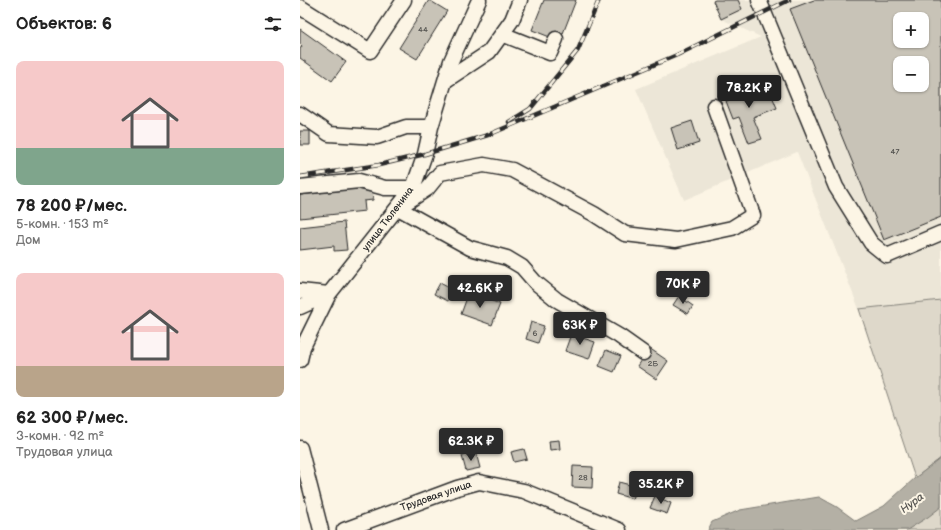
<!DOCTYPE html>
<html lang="ru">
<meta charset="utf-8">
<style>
:root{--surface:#fff;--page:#f2f2f2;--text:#222;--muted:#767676;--accent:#2b2b2b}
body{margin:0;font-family:"Balsamiq Sans",sans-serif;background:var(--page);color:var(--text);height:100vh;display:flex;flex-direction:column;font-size:15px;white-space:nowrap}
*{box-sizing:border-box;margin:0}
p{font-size:13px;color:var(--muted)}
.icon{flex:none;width:22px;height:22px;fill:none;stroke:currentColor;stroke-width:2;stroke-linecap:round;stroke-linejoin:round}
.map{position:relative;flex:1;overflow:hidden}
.panel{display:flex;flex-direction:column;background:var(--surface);width:300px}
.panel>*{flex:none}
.buttons{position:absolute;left:593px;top:12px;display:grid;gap:8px}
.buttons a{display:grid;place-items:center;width:36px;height:36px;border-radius:8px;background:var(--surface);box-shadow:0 1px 3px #0004;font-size:20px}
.price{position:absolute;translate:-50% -34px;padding:0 9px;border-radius:4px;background:var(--accent);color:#fff;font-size:13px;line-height:26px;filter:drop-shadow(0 1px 2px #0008)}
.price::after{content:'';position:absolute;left:50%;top:24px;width:12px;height:9px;margin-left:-6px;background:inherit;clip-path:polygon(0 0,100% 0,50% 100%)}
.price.selected{background:#222;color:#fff}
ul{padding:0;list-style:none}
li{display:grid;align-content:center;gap:8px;height:212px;padding:0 16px}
li span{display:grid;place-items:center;height:124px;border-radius:8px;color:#555}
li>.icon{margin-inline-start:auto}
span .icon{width:72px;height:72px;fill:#fffc;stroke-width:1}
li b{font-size:17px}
h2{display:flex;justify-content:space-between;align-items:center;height:48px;padding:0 16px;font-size:17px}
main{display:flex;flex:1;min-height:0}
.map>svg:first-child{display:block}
.built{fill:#ece6d7;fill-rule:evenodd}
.green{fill:#ded8ca;stroke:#84827a}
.water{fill:#b4b0a5;stroke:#7d7b74}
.building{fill:#c8c3b7;stroke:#2b2b2b;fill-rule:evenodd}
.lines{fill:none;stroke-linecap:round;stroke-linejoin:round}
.minor-casing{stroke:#2b2b2b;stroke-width:17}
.minor{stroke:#fcf5e5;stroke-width:14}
.rail-casing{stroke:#2b2b2b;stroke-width:4.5}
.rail{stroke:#fcf5e5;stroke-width:3;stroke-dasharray:9;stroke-linecap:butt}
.labels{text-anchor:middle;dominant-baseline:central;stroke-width:4;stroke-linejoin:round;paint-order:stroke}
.number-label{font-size:8px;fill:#52514e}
.street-label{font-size:10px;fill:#2b2b2b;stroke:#fcf5e5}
.water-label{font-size:11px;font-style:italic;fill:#545350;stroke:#fcf5e5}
</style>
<main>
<section class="panel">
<h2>Объектов: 6<svg class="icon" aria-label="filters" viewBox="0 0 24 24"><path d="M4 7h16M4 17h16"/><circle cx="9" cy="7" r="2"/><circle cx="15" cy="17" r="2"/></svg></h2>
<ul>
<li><span style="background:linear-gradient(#f6c9c9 70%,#7fa58c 0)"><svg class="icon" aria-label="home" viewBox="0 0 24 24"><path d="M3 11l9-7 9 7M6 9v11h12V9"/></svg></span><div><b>78 200 ₽/мес.</b><p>5-комн. · 153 m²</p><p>Дом</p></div></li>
<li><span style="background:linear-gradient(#f6c9c9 75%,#b9a48a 0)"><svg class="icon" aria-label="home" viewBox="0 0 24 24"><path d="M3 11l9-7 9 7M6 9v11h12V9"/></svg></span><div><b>62 300 ₽/мес.</b><p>3-комн. · 92 m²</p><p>Трудовая улица</p></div></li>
</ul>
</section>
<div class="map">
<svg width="641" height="530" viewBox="0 0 641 530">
<rect width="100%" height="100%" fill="#fcf5e5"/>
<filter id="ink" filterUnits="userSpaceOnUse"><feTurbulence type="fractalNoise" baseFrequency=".025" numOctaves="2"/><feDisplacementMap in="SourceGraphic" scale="8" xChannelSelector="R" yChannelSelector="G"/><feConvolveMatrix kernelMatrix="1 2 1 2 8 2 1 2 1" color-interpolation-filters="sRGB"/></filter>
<g filter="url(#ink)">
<!-- built -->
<path class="built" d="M415,0H641V300L559,309L497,152L384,200L336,89L461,37L421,19L413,1ZM600,19H622V41H600ZM600,63H622V85H600Z"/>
<!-- green -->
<path class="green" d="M641,300V458L615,478L559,309Z
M641,494V530H574Z"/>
<!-- water -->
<path class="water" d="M641,458V507L628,517L607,530H408L412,522L440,510L519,497L537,507L556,521L584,506L615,478Z"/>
<!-- building -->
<path class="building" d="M129,0L147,11L117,59L99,48Z
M244,0H276L260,41L232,30Z
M415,0H438L442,9L421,19L413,1Z
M514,0H641V217L584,240L490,9ZM600,19H622V41H600ZM600,63H622V85H600Z
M0,29L46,62L32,81L0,58V49L2,46L0,44Z
M438,81L446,100L470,91L477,108L453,117L462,139L449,143L439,117L433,119L426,101L432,99L427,86Z
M392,121L399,143L378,150L371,128Z
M0,131H10V145H0Z
M72,187L73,200L64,201L65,211L0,218V195Z
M44,222L47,250L34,251V246L0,250V227Z
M140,283L153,290L148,301L134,294Z
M169,292L200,304L192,325L161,314Z
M379,296L393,306L388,314L373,305Z
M231,322L244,326L238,343L226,339Z
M271,334L295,342L289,359L265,351Z
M349,348L368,361L356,379L337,366Z
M306,350L321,356L314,372L299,366Z
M259,440L260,449L250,450L249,441Z
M224,449L227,459L214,462L211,452Z
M176,453L180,468L166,471L162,456Z
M273,466L293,467L292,488L272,487Z
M319,482L337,487L333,499L316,494Z
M355,496L371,503L367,514L350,508Z"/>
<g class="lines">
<defs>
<path id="minor" d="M459,0L536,187L571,243L587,256L641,233
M0,7L70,51L104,0
M202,34L250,53L256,39
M145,81L189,52L212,20L220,0
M0,114L29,134L77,137L106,127H131
M0,187L59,181L85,188H113
M0,291L29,294
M0,307L29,294
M343,353L319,336L257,300L235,282L222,267L207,258L170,248L98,208L127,189L140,173L184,165L212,170L294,214L325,234L376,240L432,228L453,215L414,106
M0,360L3,347L29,294L113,188L125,154L131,127L151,61L179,0
M0,448L21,530
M44,530L157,488L179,482L224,491L319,530"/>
</defs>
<!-- minor casing -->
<use href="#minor" class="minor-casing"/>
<!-- minor -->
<use href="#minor" class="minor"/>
<defs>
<path id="rail" d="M209,122L230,109L278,50L299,0
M0,177L79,165L125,154L188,135L377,55L489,0"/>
</defs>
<!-- rail casing -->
<use href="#rail" class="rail-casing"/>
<!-- rail -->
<use href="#rail" class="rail"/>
</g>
</g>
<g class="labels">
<!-- number labels -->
<g class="number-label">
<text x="123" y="29">44</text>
<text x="595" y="151">47</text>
<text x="235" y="333">6</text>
<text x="353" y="363">2Б</text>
<text x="283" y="477">28</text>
</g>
<!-- street labels -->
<g class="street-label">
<text transform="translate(88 219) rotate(-53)">улица Тюленина</text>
<text transform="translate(136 496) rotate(-19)">Трудовая улица</text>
</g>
<!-- water labels -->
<g class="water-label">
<text transform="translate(612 503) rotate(-37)">Нура</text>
</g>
</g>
</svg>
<div class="buttons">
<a>+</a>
<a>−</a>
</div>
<b class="price selected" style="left:449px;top:109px">78.2K ₽</b>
<b class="price" style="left:383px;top:305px">70K ₽</b>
<b class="price" style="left:180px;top:309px">42.6K ₽</b>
<b class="price" style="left:280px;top:346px">63K ₽</b>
<b class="price" style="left:171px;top:462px">62.3K ₽</b>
<b class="price" style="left:361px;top:505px">35.2K ₽</b>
</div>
</main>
